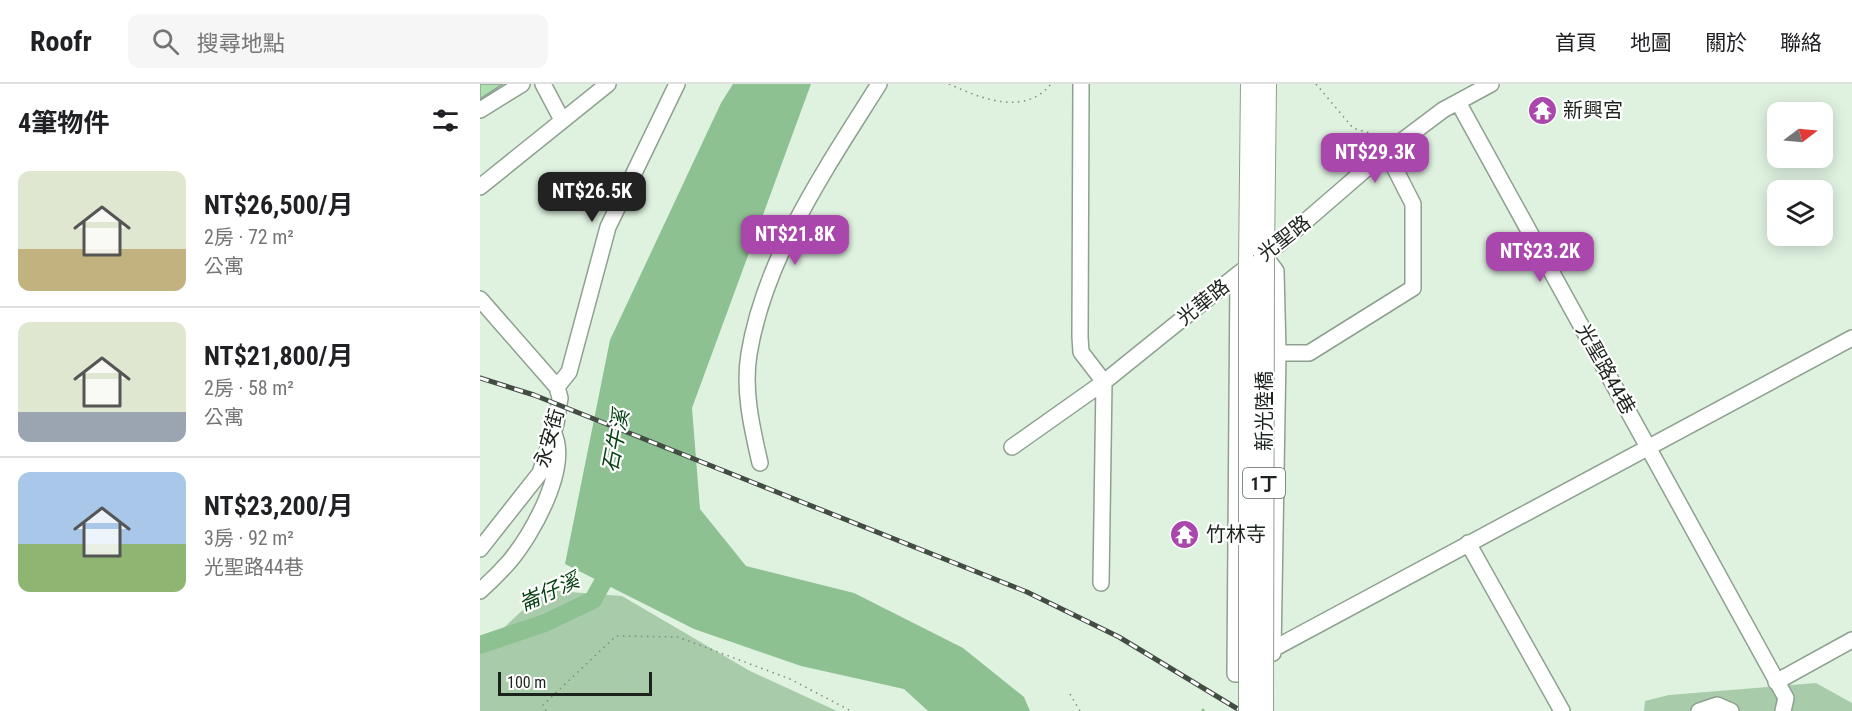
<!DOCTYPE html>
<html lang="zh-TW">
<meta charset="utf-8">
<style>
:root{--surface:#fff;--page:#f6f6f6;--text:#202124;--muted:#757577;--line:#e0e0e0;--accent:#aa47ad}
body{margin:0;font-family:"Roboto Condensed","Noto Sans TC",sans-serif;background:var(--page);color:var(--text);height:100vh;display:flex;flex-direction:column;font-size:22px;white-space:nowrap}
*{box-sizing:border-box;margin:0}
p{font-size:20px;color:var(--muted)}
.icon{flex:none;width:33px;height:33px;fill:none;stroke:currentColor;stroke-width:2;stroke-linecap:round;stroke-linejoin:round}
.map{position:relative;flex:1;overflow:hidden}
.sheet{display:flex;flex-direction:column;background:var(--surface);width:480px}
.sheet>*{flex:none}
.needle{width:39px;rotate:74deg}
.fabs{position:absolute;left:1287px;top:18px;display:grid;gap:12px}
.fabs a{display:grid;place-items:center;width:66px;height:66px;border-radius:12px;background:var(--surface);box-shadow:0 3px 15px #0003;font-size:30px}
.scale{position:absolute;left:18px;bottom:15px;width:154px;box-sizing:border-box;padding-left:6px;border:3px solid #1c231d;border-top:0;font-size:16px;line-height:21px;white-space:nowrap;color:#1c231d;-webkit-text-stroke:4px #fff;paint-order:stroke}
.price{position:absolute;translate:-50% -51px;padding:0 14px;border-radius:12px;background:var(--accent);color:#fff;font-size:20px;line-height:39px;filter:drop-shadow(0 2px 3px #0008)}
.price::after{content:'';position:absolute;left:50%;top:36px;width:18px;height:14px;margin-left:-9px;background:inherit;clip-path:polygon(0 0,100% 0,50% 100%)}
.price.selected{background:#222;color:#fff}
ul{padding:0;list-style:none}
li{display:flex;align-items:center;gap:18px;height:150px;padding:0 18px}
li+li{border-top:2px solid var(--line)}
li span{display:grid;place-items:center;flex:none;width:168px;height:120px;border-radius:12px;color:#555}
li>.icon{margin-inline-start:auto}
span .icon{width:72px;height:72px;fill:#fffc;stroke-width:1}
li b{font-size:26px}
h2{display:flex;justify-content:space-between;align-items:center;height:72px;padding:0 18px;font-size:26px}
header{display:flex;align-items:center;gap:36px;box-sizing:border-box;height:84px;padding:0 30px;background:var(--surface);border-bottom:2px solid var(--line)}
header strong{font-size:28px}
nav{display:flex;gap:33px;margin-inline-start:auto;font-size:21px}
.search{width:420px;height:54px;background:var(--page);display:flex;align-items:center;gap:15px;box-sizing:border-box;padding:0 21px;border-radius:12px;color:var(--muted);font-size:22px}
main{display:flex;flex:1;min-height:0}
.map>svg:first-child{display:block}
.green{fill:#a8ccaa}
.water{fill:#8ec191}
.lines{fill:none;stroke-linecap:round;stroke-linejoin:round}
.stream{stroke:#8ec191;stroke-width:3}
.river{stroke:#8ec191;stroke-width:18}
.building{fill:#ace1af;stroke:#92a493;stroke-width:1.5;filter:url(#shadow)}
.minor-casing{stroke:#8ea08f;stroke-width:18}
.major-casing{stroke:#8ea08f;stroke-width:22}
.path{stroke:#7e8b7f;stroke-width:1.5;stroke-dasharray:1.5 4.5;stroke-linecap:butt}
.minor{stroke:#fff;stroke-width:15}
.major{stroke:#fff;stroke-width:20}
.rail-casing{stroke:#424c43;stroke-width:5}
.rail{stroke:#fff;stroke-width:3;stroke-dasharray:9;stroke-linecap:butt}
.major-bridge-casing{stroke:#8ea08f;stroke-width:22;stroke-linecap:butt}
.major-bridge{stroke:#fff;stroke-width:20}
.labels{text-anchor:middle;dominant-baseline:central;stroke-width:4.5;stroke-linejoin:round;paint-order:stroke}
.shield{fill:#fff;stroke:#606561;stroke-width:1.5}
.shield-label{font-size:18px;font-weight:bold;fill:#1c231d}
.poi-label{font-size:20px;fill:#1c231d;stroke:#fff;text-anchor:start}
.street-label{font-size:20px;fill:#1c231d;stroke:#fff}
.water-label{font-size:21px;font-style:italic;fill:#074214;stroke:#fff}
</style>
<header>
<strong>Roofr</strong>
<div class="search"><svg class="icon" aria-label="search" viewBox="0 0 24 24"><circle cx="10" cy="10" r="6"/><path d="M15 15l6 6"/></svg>搜尋地點</div>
<nav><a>首頁</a><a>地圖</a><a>關於</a><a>聯絡</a></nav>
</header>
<main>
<section class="sheet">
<h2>4筆物件<svg class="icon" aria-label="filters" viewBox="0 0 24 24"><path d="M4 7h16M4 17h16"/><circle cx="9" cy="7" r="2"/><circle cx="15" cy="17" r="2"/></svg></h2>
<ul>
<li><span style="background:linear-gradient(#dfe7d0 65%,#c2b280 0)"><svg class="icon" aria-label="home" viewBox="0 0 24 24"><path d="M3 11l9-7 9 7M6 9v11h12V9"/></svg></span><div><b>NT$26,500/月</b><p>2房 · 72 m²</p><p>公寓</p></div></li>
<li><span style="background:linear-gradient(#dfe7d0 75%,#9aa5b1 0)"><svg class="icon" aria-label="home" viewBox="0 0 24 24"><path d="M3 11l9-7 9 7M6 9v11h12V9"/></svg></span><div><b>NT$21,800/月</b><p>2房 · 58 m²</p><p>公寓</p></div></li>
<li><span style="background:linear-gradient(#a9c7e8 60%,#8fb573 0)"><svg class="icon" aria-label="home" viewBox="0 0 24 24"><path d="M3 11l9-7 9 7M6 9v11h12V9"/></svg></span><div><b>NT$23,200/月</b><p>3房 · 92 m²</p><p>光聖路44巷</p></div></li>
</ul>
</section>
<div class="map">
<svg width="1372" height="627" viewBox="0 0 1372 627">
<defs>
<filter id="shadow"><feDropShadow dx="-5" dy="5" stdDeviation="0" flood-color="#0004"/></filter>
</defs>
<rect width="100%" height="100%" fill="#dff2e0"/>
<!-- green -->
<path class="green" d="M64,506L142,512L270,587L357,627H0V566Z
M1336,599L1372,619V627H1164L1165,617L1189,611Z"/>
<!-- water -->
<path class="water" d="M253,0H331L212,324L220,425L266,482L374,509L483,564L544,613L550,627H448L424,605L321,582L214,545L85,480L130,256L241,19Z"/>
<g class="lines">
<!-- stream -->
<path class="stream" d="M723,626V627"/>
<!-- river -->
<path class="river" d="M0,561L65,539L113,516L134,478"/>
</g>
<!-- building -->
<path class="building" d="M0,0H23L0,15Z"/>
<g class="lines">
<defs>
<path id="minor" d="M63,0L82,36
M601,0L600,253L601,268L624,298L621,499
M978,18L1306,614L1303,627
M0,26L42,0
M0,103L128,0
M784,171L796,187L798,269H829L933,204V120L907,69
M758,190L755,590H780
M0,215L77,303L80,314L76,340L60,389L0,465
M77,303L89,288L128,143L197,0
M532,363L624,298L758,190L798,161L894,78L963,26L1011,0
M280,379C272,344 263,307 269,270C285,172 347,83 399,0
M988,459L1082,627
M0,507C10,498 20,488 29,478C52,451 91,382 73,348
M793,565L1372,254
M793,569L798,269
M1296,598L1372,556
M1219,627L1237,621L1251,627"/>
<path id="major" d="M784,171L786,0
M769,181L771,0"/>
</defs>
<!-- minor casing -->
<use href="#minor" class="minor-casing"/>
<!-- major casing -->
<use href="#major" class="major-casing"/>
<!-- path -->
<path class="path" d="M469,0C500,14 544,33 571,0
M836,0L873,44L889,49L901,57
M590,610L600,627
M66,627L63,621L136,552L198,553L310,595L371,627"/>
<!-- minor -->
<use href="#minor" class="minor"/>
<!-- major -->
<use href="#major" class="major"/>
<defs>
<path id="rail" d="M0,294L54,311L547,508L639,553L761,627"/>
</defs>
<!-- rail casing -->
<use href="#rail" class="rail-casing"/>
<!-- rail -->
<use href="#rail" class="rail"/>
<defs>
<path id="major-bridge" d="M769,627V181
M783,627L784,171"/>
</defs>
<!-- major-bridge casing -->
<use href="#major-bridge" class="major-bridge-casing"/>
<!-- major-bridge -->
<use href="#major-bridge" class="major-bridge"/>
</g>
<!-- icons -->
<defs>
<symbol id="temple-disc" viewBox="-11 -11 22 22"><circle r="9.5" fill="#aa47ad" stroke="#fff"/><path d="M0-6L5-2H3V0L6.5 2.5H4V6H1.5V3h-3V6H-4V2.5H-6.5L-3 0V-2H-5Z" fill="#fff"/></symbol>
</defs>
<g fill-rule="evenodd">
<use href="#temple-disc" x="1046" y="10" width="33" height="33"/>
<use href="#temple-disc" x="688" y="434" width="33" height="33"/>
</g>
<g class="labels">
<!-- shield labels -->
<rect class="shield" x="763" y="384" width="42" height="30" rx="4.5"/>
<g class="shield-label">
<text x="784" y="399">1丁</text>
</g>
<!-- poi labels -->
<g class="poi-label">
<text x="1083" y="26">新興宮</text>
<text x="726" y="450">竹林寺</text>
</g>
<!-- street labels -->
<g class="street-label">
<text transform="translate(804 154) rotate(-38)">光聖路</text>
<text transform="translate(723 218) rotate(-39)">光華路</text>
<text transform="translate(1126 285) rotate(61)">光聖路44巷</text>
<text transform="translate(784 327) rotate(-90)">新光陸橋</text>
<text transform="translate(69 354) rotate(-74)">永安街</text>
</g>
<!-- water labels -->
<g class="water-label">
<text transform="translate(136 357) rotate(-79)">石牛溪</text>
<text transform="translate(69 508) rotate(-24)">崙仔溪</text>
</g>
</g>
</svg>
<div class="fabs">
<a><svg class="needle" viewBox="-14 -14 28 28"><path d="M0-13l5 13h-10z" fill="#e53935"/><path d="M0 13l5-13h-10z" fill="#757577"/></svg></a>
<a><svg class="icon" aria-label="layers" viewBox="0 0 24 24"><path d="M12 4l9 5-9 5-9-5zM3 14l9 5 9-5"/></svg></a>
</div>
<div class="scale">100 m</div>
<b class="price" style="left:895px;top:100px">NT$29.3K</b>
<b class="price selected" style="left:112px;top:139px">NT$26.5K</b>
<b class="price" style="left:315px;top:182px">NT$21.8K</b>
<b class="price" style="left:1060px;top:199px">NT$23.2K</b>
</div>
</main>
